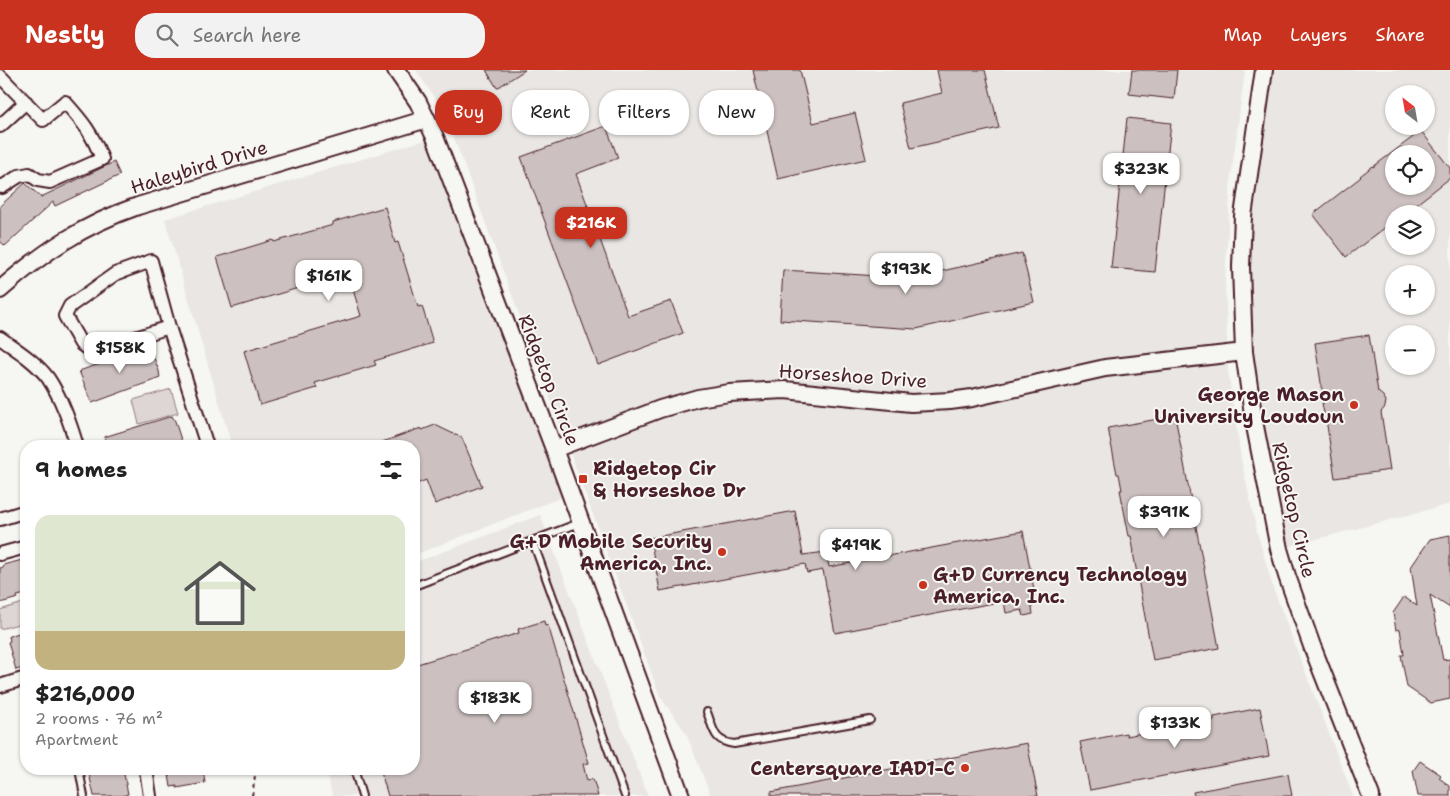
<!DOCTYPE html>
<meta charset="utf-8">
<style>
:root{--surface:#fff;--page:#f2f2f2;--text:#222;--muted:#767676;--line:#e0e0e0;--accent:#c8321e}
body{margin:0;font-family:"Shantell Sans",sans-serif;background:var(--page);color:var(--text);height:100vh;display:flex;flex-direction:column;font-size:19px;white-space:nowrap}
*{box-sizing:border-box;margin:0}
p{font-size:16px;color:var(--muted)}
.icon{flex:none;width:28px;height:28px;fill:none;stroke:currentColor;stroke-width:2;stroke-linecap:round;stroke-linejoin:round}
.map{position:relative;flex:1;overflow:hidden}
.panel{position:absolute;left:20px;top:370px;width:400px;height:335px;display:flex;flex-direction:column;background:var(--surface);border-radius:20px;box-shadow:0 1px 4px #0004}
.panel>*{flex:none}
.banner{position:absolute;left:435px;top:20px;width:475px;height:45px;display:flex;gap:10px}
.needle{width:32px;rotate:329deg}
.buttons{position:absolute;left:1385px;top:15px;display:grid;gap:10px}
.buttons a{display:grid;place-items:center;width:50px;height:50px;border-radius:50%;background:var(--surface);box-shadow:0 1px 4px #0004;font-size:25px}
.price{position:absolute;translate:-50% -42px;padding:0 11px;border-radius:10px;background:#fff;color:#222;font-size:16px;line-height:32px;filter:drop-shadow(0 1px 2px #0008)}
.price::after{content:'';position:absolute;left:50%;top:30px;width:15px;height:11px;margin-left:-8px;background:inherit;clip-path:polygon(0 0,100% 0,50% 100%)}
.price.current{background:var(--accent);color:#fff}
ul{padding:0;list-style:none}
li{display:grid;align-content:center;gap:10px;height:265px;padding:0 15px}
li+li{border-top:1px solid var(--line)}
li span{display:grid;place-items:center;height:155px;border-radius:15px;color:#555}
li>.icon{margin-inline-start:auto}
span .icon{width:90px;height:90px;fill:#fffc;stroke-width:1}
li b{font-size:21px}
h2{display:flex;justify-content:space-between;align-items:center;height:60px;padding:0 15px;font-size:21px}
.tag{padding:0 18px;border-radius:20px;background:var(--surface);box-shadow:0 1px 4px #0004;font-size:18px;line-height:45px}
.tag.current{background:var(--accent);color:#fff}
header{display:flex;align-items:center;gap:30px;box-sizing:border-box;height:70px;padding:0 25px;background:var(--accent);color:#fff}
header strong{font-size:24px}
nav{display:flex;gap:28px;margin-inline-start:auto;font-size:18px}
.search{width:350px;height:45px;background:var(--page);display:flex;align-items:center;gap:12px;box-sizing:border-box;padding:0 18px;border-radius:20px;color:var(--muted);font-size:19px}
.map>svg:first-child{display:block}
.built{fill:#e9e6e3;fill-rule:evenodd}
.green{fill:#ddd6d5;stroke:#947a80}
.building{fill:#ccc1c0;stroke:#4a1f2b;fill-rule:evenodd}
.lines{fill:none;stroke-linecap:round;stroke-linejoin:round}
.service-casing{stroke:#4a1f2b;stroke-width:10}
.minor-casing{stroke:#4a1f2b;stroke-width:16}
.tertiary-casing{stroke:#4a1f2b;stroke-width:20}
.path{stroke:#4a1f2b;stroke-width:2;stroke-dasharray:4 4;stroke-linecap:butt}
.service{stroke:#f6f6f2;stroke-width:6}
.minor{stroke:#f6f6f2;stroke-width:12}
.tertiary{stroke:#f6f6f2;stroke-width:16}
.poi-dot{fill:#c8321e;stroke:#f6f6f2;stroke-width:2}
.labels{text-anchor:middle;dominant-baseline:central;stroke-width:4;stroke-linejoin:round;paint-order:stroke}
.street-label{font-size:19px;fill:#4a1f2b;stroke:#f6f6f2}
.poi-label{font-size:19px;font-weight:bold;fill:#4a1f2b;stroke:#f6f6f2;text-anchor:end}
</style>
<header>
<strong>Nestly</strong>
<div class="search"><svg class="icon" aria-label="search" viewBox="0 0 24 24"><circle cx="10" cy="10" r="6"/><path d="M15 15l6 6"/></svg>Search here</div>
<nav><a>Map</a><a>Layers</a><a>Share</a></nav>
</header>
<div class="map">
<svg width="1450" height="726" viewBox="0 0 1450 726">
<rect width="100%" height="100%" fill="#f6f6f2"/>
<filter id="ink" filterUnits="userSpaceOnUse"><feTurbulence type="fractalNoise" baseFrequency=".02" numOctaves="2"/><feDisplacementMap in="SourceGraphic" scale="10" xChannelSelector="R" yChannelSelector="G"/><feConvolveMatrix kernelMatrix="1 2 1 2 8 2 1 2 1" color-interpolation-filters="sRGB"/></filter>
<g filter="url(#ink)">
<!-- built -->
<path class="built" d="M416,0H1245L1231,107L1225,209L1228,301L1241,389L1257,462L1273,518L1353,726H711L686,663L660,626L453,65L436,30Z
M1264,0H1450V434L1279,479L1264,404L1241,197ZM1394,24H1426V56H1394ZM1394,84H1426V116H1394ZM1394,144H1426V176H1394ZM1394,204H1426V236H1394ZM1394,264H1426V296H1394Z
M435,67L570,424L414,485V376H232L165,149Z
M540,445L648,726H333L325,699H414V493Z"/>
<!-- green -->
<path class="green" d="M171,319L178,343L139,354L133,330Z
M26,532V552L0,559V540Z"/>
<!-- building -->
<path class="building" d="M486,0H525L497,18Z
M753,0H800L813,53L855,43L866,89L778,109Z
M937,0H985L999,58L911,78L900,33L942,23Z
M1132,0H1177L1174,29L1129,24Z
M1127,48L1171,53L1155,202L1111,198Z
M606,56L618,88L576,104L628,246L671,231L683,263L598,295L521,87Z
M1421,61L1450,98V108L1404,144H1394V151L1346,187L1313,144L1361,107L1360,106L1373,96V97ZM1394,84H1426V116H1394Z
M114,92L120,105L55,136L53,132L5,176L0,171V136L25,113L41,127Z
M385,137L395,173L398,172L418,237L422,236L433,273L374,291L376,295L315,313L317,318L260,335L244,281L361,246L348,203L232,238L217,187L273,170L274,172L305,163L333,155V152Z
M1022,183L1034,232L916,259L780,250L783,200L911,208Z
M1369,265L1378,322L1383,326L1386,331L1385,337L1381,342L1390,400L1335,408L1326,349H1325L1322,333H1324L1315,273Z
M149,275L159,301L160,308L92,333L79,301L108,291V289L120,285V286Z
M172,346L175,351L183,376H107L104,367Z
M1175,346L1219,578L1153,590L1133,482H1134L1131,466H1129L1120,420H1122L1119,404H1117L1108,358Z
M435,355L462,368L482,416L435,434L426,410L414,415V376L374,375L421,358L422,360Z
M795,441L803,485L826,482L829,497L1023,461L1035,525L1030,526L1033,544L1024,546L1022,540L1006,543L1004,531L835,563L823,500L807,503L805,494L660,521L650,468Z
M1450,465V538L1430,525L1443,590L1450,589V629L1431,633L1407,617L1401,585H1404L1400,559L1396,560L1393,543L1404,527L1417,536L1411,497L1430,469Z
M26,489V524L17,526L18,528L0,533V498L4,497L3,495Z
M544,551L545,556L548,555L589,693L583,694L587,711L593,709L598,726H388L380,699H414V595L519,563L518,559Z
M26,561V597L16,600L8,572L10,571L9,566Z
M1260,638L1269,686L1090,720L1080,672L1126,663L1127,666L1147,662V659L1193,650L1194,654L1214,650V647Z
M1027,673L1038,726H771V722Z
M1420,691L1441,705L1439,708L1450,716V726H1418L1413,701Z
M88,699H123L128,724L122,726H94Z
M168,699H203L205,713L177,718V716L171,717Z
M1288,704L1292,726H1194L1193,722Z"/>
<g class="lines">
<defs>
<path id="service" d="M533,472L625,726
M414,516L579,453
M707,642C714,660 713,671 734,674L870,650
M79,699L84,726
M354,699L362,726"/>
<path id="minor" d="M0,6L43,50L65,32C83,52 92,63 102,89L50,112L38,110L29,104L19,106L2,117L0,116
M0,56L26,32
M169,257L92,282L81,274L65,246L70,236L115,204L151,191L169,257L207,376
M0,268C17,280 36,292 48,308C62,329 70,353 77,376
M0,449L26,441
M0,484L26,477
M0,616L26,608
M146,699L150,726"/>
<path id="tertiary" d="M396,0L418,32L435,67L554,379L681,726
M1264,0L1243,146L1241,197L1244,282L1254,351L1279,479L1287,506L1312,576L1371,726
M0,220C43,182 83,155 138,136L427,49
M554,379L660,339L698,328L729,323L785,320L911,333L950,331L972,328L1105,298L1244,282"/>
</defs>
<!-- service casing -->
<use href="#service" class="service-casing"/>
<!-- minor casing -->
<use href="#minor" class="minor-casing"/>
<!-- tertiary casing -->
<use href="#tertiary" class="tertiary-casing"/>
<!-- path -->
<path class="path" d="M252,726L256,699"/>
<!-- service -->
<use href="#service" class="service"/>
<!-- minor -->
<use href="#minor" class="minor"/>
<!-- tertiary -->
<use href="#tertiary" class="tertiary"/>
</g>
</g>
<!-- markers -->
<g class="poi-dot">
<circle cx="1354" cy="335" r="5"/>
<rect x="578" y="404" width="10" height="10" rx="2.5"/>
<circle cx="722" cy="482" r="5"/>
<circle cx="923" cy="515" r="5"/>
<circle cx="965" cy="698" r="5"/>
</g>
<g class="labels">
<!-- street labels -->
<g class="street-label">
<text transform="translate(199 97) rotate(-17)">Haleybird Drive</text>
<text transform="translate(853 306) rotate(4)">Horseshoe Drive</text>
<text transform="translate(549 310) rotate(69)">Ridgetop Circle</text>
<text transform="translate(1294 440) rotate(77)">Ridgetop Circle</text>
</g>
<!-- poi labels -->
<g class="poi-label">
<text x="1344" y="324">George Mason<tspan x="1344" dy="22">University Loudoun</tspan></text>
<text x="593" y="398" text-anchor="start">Ridgetop Cir<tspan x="593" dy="22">&amp; Horseshoe Dr</tspan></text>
<text x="712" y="471">G+D Mobile Security<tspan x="712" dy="22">America, Inc.</tspan></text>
<text x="933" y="504" text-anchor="start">G+D Currency Technology<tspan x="933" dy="22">America, Inc.</tspan></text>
<text x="955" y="698">Centersquare IAD1-C</text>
</g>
</g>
</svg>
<div class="buttons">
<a><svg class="needle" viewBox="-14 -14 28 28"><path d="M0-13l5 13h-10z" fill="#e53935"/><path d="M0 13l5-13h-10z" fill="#767676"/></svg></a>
<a><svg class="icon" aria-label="locate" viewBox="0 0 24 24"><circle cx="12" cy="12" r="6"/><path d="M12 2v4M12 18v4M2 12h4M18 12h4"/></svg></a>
<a><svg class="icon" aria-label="layers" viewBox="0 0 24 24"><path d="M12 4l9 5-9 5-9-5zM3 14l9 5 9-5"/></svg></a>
<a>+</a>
<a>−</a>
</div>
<b class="price" style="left:1141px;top:125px">$323K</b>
<b class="price current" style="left:591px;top:179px">$216K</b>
<b class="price" style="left:906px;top:225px">$193K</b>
<b class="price" style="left:329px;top:232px">$161K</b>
<b class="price" style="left:120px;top:304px">$158K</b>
<b class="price" style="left:1164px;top:468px">$391K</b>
<b class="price" style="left:856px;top:501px">$419K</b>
<b class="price" style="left:495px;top:654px">$183K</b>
<b class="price" style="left:1175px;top:679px">$133K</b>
<div class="banner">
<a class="tag current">Buy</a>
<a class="tag">Rent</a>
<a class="tag">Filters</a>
<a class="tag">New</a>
</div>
<section class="panel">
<h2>9 homes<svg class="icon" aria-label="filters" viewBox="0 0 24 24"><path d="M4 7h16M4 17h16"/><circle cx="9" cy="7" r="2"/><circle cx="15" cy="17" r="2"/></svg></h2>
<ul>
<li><span style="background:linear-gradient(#dfe7d0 75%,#c2b280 0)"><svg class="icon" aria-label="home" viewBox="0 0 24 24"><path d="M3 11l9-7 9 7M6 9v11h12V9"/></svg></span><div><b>$216,000</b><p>2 rooms · 76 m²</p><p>Apartment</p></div></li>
</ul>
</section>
</div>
